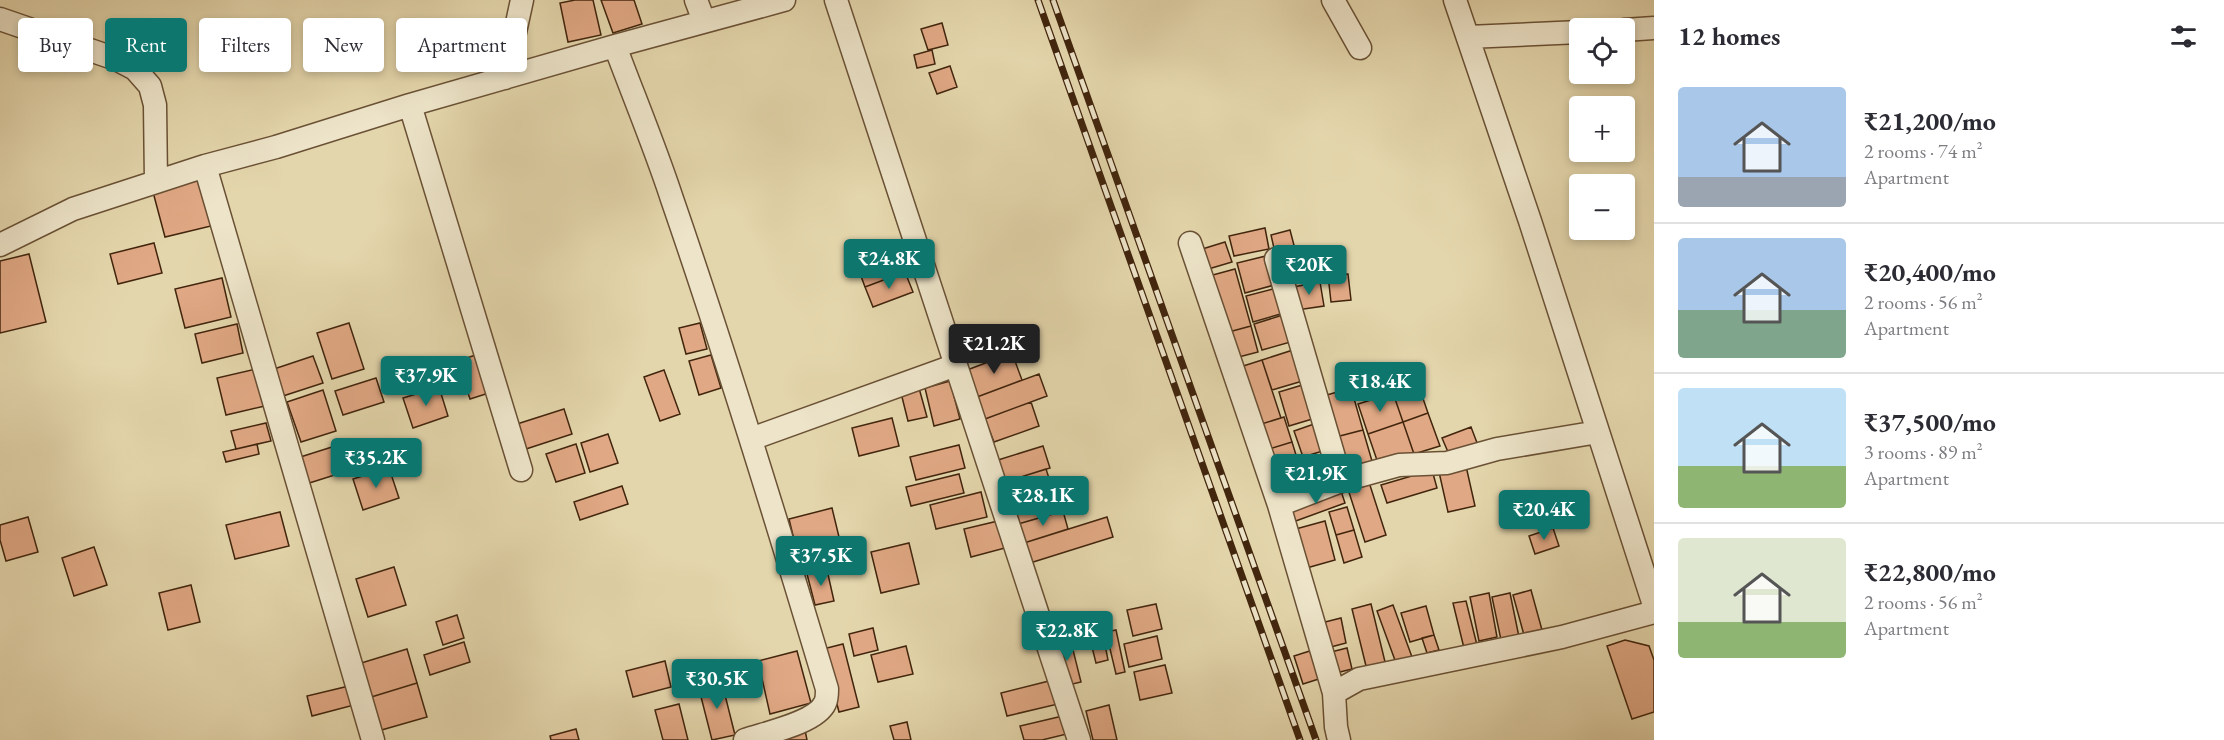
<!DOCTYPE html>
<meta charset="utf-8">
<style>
:root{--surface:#fff;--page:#f2f2f3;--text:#2b2b33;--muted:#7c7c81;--line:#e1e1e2;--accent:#0f766e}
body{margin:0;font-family:"EB Garamond",serif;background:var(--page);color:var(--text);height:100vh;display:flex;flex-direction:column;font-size:22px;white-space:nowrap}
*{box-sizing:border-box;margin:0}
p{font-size:20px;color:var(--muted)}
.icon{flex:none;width:33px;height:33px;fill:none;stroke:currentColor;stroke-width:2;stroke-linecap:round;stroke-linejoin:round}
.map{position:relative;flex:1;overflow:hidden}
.side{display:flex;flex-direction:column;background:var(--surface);width:570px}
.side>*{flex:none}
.guide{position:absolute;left:18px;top:18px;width:570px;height:54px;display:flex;gap:12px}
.controls{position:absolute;left:1569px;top:18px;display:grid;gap:12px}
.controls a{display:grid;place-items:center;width:66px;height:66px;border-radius:6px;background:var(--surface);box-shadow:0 3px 9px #0003;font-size:30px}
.price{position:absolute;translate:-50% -51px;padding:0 14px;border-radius:6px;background:var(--accent);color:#fff;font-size:20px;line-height:39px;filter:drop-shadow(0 2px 3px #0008)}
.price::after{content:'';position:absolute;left:50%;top:36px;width:18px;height:14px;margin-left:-9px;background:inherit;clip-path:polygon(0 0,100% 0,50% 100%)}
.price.current{background:#222;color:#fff}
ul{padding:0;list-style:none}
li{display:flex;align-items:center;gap:18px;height:150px;padding:0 24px}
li+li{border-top:2px solid var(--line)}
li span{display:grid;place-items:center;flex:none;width:168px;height:120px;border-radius:6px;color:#555}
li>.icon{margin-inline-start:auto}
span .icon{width:72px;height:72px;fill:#fffc;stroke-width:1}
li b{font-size:26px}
h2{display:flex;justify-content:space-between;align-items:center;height:72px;padding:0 24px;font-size:26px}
.pill{padding:0 21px;border-radius:6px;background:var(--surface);box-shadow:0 3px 9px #0003;font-size:21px;line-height:54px}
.pill.current{background:var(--accent);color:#fff}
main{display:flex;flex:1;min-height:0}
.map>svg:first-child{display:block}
.building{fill:#e0a884;stroke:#41250d;stroke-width:1.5}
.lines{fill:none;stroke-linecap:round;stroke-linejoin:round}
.minor-casing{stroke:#6a5135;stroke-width:25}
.minor{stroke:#ede4c9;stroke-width:22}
.rail-casing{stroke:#41250d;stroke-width:7}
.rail{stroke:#ede4c9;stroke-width:4.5;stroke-dasharray:14;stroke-linecap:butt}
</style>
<main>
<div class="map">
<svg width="1654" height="740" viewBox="0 0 1654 740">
<rect width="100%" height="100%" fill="#e4d6ac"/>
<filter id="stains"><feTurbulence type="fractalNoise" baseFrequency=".00333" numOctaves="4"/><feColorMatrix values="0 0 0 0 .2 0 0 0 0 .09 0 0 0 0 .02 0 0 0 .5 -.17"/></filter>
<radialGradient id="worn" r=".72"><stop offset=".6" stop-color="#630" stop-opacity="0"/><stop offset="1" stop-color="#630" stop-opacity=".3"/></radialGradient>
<!-- building -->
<path class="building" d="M575,0H593L601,35L568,42L560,3Z
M601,0H634L642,24L613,33Z
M942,23L948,45L928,50L921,29Z
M932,50L935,64L917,68L914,55Z
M950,66L957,87L937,94L929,73Z
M200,180L211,226L165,237L153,192Z
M1265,228L1269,249L1234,256L1229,236Z
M1290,230L1296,253L1276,257L1271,235Z
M902,240L913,269L865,287L854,257Z
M1225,242L1232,262L1205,270L1199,250Z
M154,243L162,273L118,284L110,254Z
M29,254L46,322L0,333V261Z
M1270,255L1278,284L1245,293L1237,263Z
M1313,256L1318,279L1301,283L1296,260Z
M1235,269L1251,326L1225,333L1209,276Z
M905,272L913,292L873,307L865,287Z
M1348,274L1351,300L1331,302L1328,275Z
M222,278L231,317L185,328L175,289Z
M1320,282L1324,306L1297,310L1293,287Z
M1277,288L1284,313L1253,322L1246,296Z
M1286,314L1294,341L1262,350L1254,324Z
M349,323L364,369L332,379L317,333Z
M700,323L707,349L686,354L679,328Z
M237,324L243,353L202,363L195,334Z
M1251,326L1258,352L1231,359L1225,333Z
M1296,349L1306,380L1272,390L1262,360Z
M1012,353L1022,380L977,397L967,370Z
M479,354L492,392L470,399L457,361Z
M711,355L721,388L699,395L689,361Z
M313,356L323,383L283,396L274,369Z
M1262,360L1281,418L1255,426L1237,368Z
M256,369L265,406L226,415L217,378Z
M664,370L680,414L660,421L644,377Z
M1039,374L1047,396L985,419L977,397Z
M376,378L384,402L343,415L335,391Z
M950,381L960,419L934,426L925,388Z
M1309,383L1319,417L1289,426L1279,392Z
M1418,384L1428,413L1403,422L1393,393Z
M439,387L448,416L413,428L403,398Z
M919,388L927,417L908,421L901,393Z
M1351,388L1363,430L1332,438L1320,397Z
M323,390L336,431L301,442L287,402Z
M1393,393L1403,422L1368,434L1358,404Z
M1031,402L1039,426L994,442L985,419Z
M564,409L572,434L526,449L517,424Z
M1428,413L1440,446L1414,454L1403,422Z
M1284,417L1292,442L1263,451L1255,426Z
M892,418L899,446L859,456L852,428Z
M1403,422L1414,454L1379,466L1368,434Z
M266,423L271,441L236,449L231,431Z
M1317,423L1326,450L1303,457L1294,431Z
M1471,427L1479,448L1451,459L1442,438Z
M1363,430L1374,468L1343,476L1332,438Z
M608,434L618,463L590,472L581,443Z
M1292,442L1301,471L1272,480L1263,451Z
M257,444L259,454L226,462L223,452Z
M576,444L585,473L556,482L546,454Z
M959,445L965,468L916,480L910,457Z
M1043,446L1050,468L1005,482L998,460Z
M332,447L341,473L303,485L294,459Z
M1326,455L1335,482L1314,489L1305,461Z
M1466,466L1475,506L1448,512L1439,472Z
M389,468L399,498L363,510L353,479Z
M1046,469L1054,494L1013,507L1005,482Z
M1432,470L1437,488L1387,503L1381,485Z
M1301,471L1308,492L1279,501L1272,480Z
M959,474L964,493L911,506L906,487Z
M1367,476L1386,535L1365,542L1346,483Z
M622,486L628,504L580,520L574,502Z
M1340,488L1345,503L1293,522L1287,506Z
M981,492L987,517L936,529L930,505Z
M1047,496L1053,514L1018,524L1013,507Z
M1347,507L1354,530L1336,535L1329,512Z
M832,508L839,537L796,548L789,519Z
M1063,511L1068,529L1024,543L1018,524Z
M280,512L289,546L235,559L226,525Z
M28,517L38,552L6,561L0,540V525Z
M1107,517L1113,537L1030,563L1024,543Z
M998,521L1005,548L971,557L964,529Z
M1325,521L1335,560L1303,569L1292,530Z
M1553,528L1559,546L1535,554L1529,536Z
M1354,530L1362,557L1344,563L1336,535Z
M909,543L919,584L881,593L871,552Z
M94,547L107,585L74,596L62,558Z
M394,567L406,605L368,617L356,579Z
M827,570L834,601L815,605L807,574Z
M191,585L200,622L168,630L159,593Z
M1531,590L1542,630L1524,635L1513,595Z
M1489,593L1497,637L1479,641L1470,597Z
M1510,593L1519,637L1501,640L1492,597Z
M1466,601L1477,645L1464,648L1453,603Z
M1156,604L1162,629L1133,636L1127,610Z
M1371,604L1386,666L1367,670L1352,609Z
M1393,605L1412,657L1396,663L1377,611Z
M1426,606L1434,635L1410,642L1401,613Z
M457,615L464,638L443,645L436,622Z
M1341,618L1346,643L1327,648L1321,623Z
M873,628L878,650L854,656L849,634Z
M1116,630L1125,672L1116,674L1106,632Z
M1434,635L1439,650L1427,653L1422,638Z
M1157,636L1162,659L1129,667L1124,644Z
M1070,638L1081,682L1064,686L1053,642Z
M1104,640L1108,660L1096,663L1091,643Z
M1625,640L1649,646L1654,660V712L1632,719L1607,646Z
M464,642L470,662L430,675L424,655Z
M843,644L859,707L839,712L823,649Z
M906,646L913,674L878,682L871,655Z
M1347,648L1352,669L1332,674L1327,653Z
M407,649L417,683L368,698L358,664Z
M1316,649L1325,677L1303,684L1294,656Z
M797,651L811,703L770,714L758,661Z
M665,661L671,687L633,697L626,671Z
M1165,665L1172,693L1140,700L1134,672Z
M721,679L735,735L712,740L698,685Z
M1053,680L1058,704L1007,716L1001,693Z
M417,683L427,717L378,731L368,698Z
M349,686L354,705L312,716L307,696Z
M679,704L688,740H663L655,710Z
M1109,705L1117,740H1093L1086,711Z
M1067,715L1071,733L1042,740H1024L1020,726Z
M907,722L911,740H894L890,726Z
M576,729L579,740H551L550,736Z
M805,730L807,740H770Z"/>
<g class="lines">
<defs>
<path id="minor" d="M696,0L704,21
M836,0L1079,740
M1333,0L1360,48
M1455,0L1530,221L1654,605
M0,19L116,59L135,69L150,86L155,105L156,182
M1624,30L1654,28
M1468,37L1580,32
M615,46C634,97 655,147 672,199C728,361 778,525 827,689C827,693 827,699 825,703C816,723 765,733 745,740
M505,78L522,0
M410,105L521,470
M205,166L373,740
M1190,243L1279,505L1334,693
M0,245L73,209L205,166L276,147L410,105L615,46L784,0
M1276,259L1341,481
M751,439L956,365
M1279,505L1341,481L1399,465L1447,463L1497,449L1598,432
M1339,740L1336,727L1334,693L1359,679L1562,637L1654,612"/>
</defs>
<!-- minor casing -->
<use href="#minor" class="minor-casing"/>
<!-- minor -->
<use href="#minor" class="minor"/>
<defs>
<path id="rail" d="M1038,0L1300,740
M1053,0L1316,740"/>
</defs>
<!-- rail casing -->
<use href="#rail" class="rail-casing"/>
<!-- rail -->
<use href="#rail" class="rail"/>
</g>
<rect width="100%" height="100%" filter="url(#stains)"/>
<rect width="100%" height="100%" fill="url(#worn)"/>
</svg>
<div class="controls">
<a><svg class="icon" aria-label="locate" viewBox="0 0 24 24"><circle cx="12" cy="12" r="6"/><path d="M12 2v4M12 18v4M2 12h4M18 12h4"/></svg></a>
<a>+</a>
<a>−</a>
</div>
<b class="price" style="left:889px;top:290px">₹24.8K</b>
<b class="price" style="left:1309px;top:296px">₹20K</b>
<b class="price current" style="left:994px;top:375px">₹21.2K</b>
<b class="price" style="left:426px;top:407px">₹37.9K</b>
<b class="price" style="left:1380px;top:413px">₹18.4K</b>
<b class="price" style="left:376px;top:489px">₹35.2K</b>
<b class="price" style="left:1316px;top:505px">₹21.9K</b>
<b class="price" style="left:1043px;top:527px">₹28.1K</b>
<b class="price" style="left:1544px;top:541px">₹20.4K</b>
<b class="price" style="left:821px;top:587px">₹37.5K</b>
<b class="price" style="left:1067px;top:662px">₹22.8K</b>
<b class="price" style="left:717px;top:710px">₹30.5K</b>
<div class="guide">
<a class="pill">Buy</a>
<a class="pill current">Rent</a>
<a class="pill">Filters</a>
<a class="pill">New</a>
<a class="pill">Apartment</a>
</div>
</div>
<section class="side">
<h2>12 homes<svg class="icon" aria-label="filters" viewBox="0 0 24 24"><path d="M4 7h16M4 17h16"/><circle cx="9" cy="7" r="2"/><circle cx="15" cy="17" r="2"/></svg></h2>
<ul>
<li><span style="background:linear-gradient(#a9c7e8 75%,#9aa5b1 0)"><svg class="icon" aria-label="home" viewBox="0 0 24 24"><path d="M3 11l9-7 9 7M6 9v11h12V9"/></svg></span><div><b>₹21,200/mo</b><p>2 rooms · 74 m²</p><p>Apartment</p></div></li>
<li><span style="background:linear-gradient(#a9c7e8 60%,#7fa58c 0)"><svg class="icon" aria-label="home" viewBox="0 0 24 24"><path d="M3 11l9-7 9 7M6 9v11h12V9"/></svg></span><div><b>₹20,400/mo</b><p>2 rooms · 56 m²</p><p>Apartment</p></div></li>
<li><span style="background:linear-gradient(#bfe0f5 65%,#8fb573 0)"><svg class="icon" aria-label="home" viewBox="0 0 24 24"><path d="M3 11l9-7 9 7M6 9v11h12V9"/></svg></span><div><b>₹37,500/mo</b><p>3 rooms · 89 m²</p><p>Apartment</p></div></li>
<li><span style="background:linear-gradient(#dfe7d0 70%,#8fb573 0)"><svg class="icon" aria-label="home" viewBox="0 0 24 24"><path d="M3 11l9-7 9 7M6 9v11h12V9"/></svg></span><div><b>₹22,800/mo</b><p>2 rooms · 56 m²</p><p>Apartment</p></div></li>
</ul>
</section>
</main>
